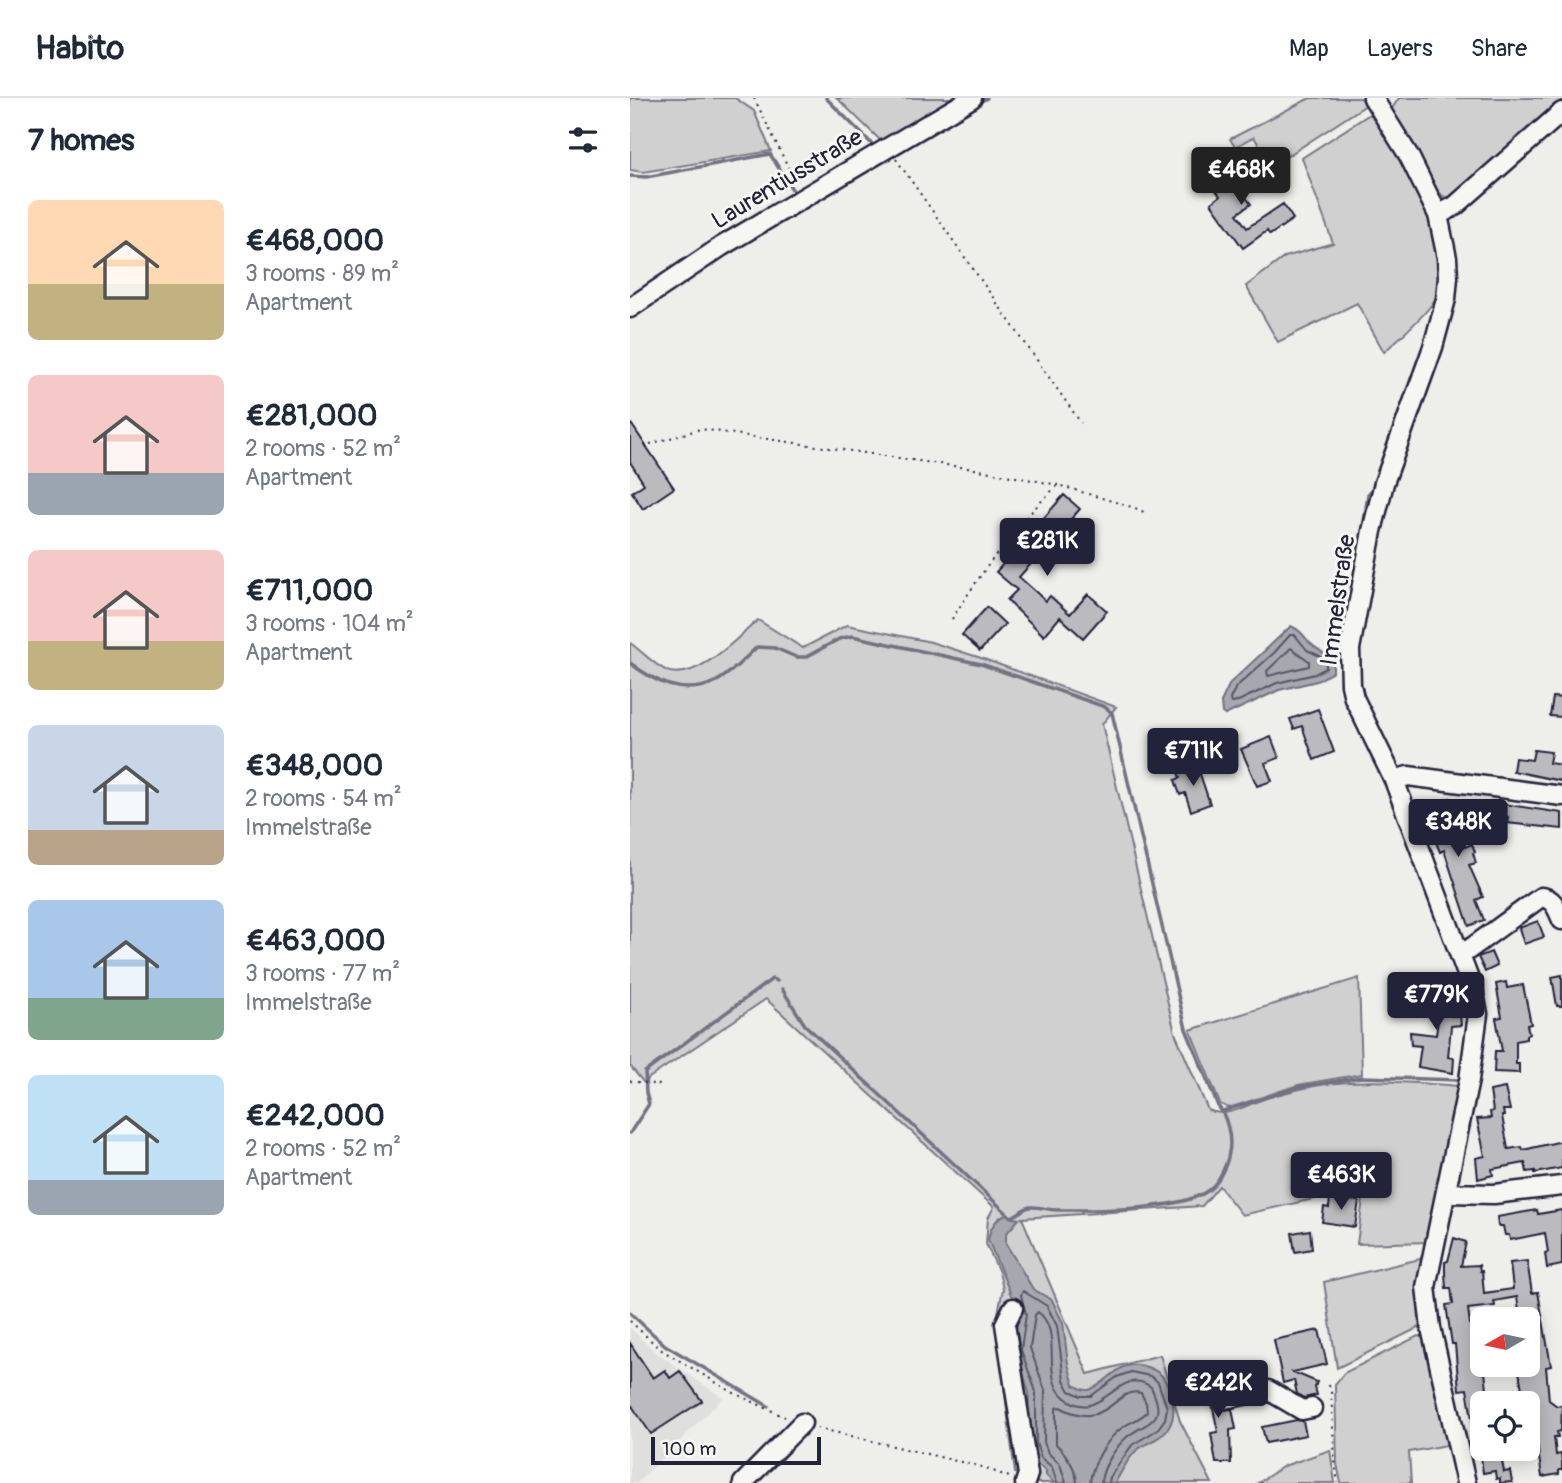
<!DOCTYPE html>
<meta charset="utf-8">
<style>
:root{--surface:#fff;--page:#f2f2f3;--text:#1f2937;--muted:#747a83;--line:#e0e1e3;--accent:#22223b}
body{margin:0;font-family:Pangolin,sans-serif;background:var(--page);color:var(--text);height:100vh;display:flex;flex-direction:column;font-size:26px;white-space:nowrap}
*{box-sizing:border-box;margin:0}
p{font-size:23px;color:var(--muted)}
.icon{flex:none;width:38px;height:38px;fill:none;stroke:currentColor;stroke-width:2;stroke-linecap:round;stroke-linejoin:round}
.map{position:relative;flex:1;overflow:hidden}
.panel{display:flex;flex-direction:column;background:var(--surface);width:630px}
.panel>*{flex:none}
.needle{width:46px;rotate:261deg}
.fabs{position:absolute;left:840px;top:1209px;display:grid;gap:14px}
.fabs a{display:grid;place-items:center;width:70px;height:70px;border-radius:10px;background:var(--surface);box-shadow:0 4px 18px #0003;font-size:35px}
.scale{position:absolute;left:21px;bottom:18px;width:170px;box-sizing:border-box;padding-left:7px;border:4px solid #22223b;border-top:0;font-size:19px;line-height:24px;white-space:nowrap;color:#22223b;-webkit-text-stroke:5px #f6f6f2;paint-order:stroke}
.price{position:absolute;translate:-50% -60px;padding:0 16px;border-radius:7px;background:var(--accent);color:#fff;font-size:23px;line-height:46px;filter:drop-shadow(0 2px 4px #0008)}
.price::after{content:'';position:absolute;left:50%;top:42px;width:21px;height:16px;margin-left:-10px;background:inherit;clip-path:polygon(0 0,100% 0,50% 100%)}
.price.active{background:#222;color:#fff}
ul{padding:0;list-style:none}
li{display:flex;align-items:center;gap:21px;height:175px;padding:0 28px}
li span{display:grid;place-items:center;flex:none;width:196px;height:140px;border-radius:10px;color:#555}
li>.icon{margin-inline-start:auto}
span .icon{width:84px;height:84px;fill:#fffc;stroke-width:1}
li b{font-size:30px}
h2{display:flex;justify-content:space-between;align-items:center;height:84px;padding:0 28px;font-size:30px}
header{display:flex;align-items:center;gap:42px;box-sizing:border-box;height:98px;padding:0 35px;background:var(--surface);border-bottom:2px solid var(--line)}
header strong{font-size:33px}
nav{display:flex;gap:38px;margin-inline-start:auto;font-size:24px}
main{display:flex;flex:1;min-height:0}
.map>svg:first-child{display:block}
.built{fill:#dfdfde}
.green{fill:#d0d0d1;stroke:#797986;stroke-width:2}
.water{fill:#a7a7af;stroke:#727281;stroke-width:2}
.lines{fill:none;stroke-linecap:round;stroke-linejoin:round}
.shore{stroke:#575769;stroke-width:2}
.stream{stroke:#727281;stroke-width:3.5}
.building{fill:#bbbbbf;stroke:#22223b;stroke-width:2}
.minor-casing{stroke:#22223b;stroke-width:23}
.path{stroke:#22223b;stroke-width:2;stroke-dasharray:2 5;stroke-linecap:butt}
.minor{stroke:#f6f6f2;stroke-width:18}
.labels{text-anchor:middle;dominant-baseline:central;stroke-width:6;stroke-linejoin:round;paint-order:stroke}
.street-label{font-size:24px;fill:#22223b;stroke:#f6f6f2}
</style>
<header>
<strong>Habito</strong>
<nav><a>Map</a><a>Layers</a><a>Share</a></nav>
</header>
<main>
<section class="panel">
<h2>7 homes<svg class="icon" aria-label="filters" viewBox="0 0 24 24"><path d="M4 7h16M4 17h16"/><circle cx="9" cy="7" r="2"/><circle cx="15" cy="17" r="2"/></svg></h2>
<ul>
<li><span style="background:linear-gradient(#ffd9b3 60%,#c2b280 0)"><svg class="icon" aria-label="home" viewBox="0 0 24 24"><path d="M3 11l9-7 9 7M6 9v11h12V9"/></svg></span><div><b>€468,000</b><p>3 rooms · 89 m²</p><p>Apartment</p></div></li>
<li><span style="background:linear-gradient(#f6c9c9 70%,#9aa5b1 0)"><svg class="icon" aria-label="home" viewBox="0 0 24 24"><path d="M3 11l9-7 9 7M6 9v11h12V9"/></svg></span><div><b>€281,000</b><p>2 rooms · 52 m²</p><p>Apartment</p></div></li>
<li><span style="background:linear-gradient(#f6c9c9 65%,#c2b280 0)"><svg class="icon" aria-label="home" viewBox="0 0 24 24"><path d="M3 11l9-7 9 7M6 9v11h12V9"/></svg></span><div><b>€711,000</b><p>3 rooms · 104 m²</p><p>Apartment</p></div></li>
<li><span style="background:linear-gradient(#c9d6e8 75%,#b9a48a 0)"><svg class="icon" aria-label="home" viewBox="0 0 24 24"><path d="M3 11l9-7 9 7M6 9v11h12V9"/></svg></span><div><b>€348,000</b><p>2 rooms · 54 m²</p><p>Immelstraße</p></div></li>
<li><span style="background:linear-gradient(#a9c7e8 70%,#7fa58c 0)"><svg class="icon" aria-label="home" viewBox="0 0 24 24"><path d="M3 11l9-7 9 7M6 9v11h12V9"/></svg></span><div><b>€463,000</b><p>3 rooms · 77 m²</p><p>Immelstraße</p></div></li>
<li><span style="background:linear-gradient(#bfe0f5 75%,#9aa5b1 0)"><svg class="icon" aria-label="home" viewBox="0 0 24 24"><path d="M3 11l9-7 9 7M6 9v11h12V9"/></svg></span><div><b>€242,000</b><p>2 rooms · 52 m²</p><p>Apartment</p></div></li>
</ul>
</section>
<div class="map">
<svg width="932" height="1385" viewBox="0 0 932 1385">
<rect width="100%" height="100%" fill="#eeeeeb"/>
<filter id="ink" filterUnits="userSpaceOnUse"><feTurbulence type="fractalNoise" baseFrequency=".0143" numOctaves="2"/><feDisplacementMap in="SourceGraphic" scale="14" xChannelSelector="R" yChannelSelector="G"/><feConvolveMatrix kernelMatrix="1 2 1 2 8 2 1 2 1" color-interpolation-filters="sRGB"/></filter>
<g filter="url(#ink)">
<!-- built -->
<path class="built" d="M0,1230L27,1255L93,1300L7,1385H0Z"/>
<!-- green -->
<path class="green" d="M0,0H105L124,13L141,53L13,74L0,72Z
M207,0H328L252,44Z
M680,0H731L736,7L642,68L624,39L605,49L600,41Z
M769,0H932V5L824,99H814L807,92L787,53L761,12Z
M743,14C770,57 826,147 806,199C801,213 766,243 754,254L727,205L648,244L616,188L655,159L703,145L672,60Z
M128,522L173,550L217,527L301,544L351,560L486,609L472,626L545,935L578,1012C598,1021 614,1007 634,1001C644,997 655,995 666,992C720,978 774,984 829,988L799,1144L727,1146L733,1101L697,1098L612,1117L589,1088L572,1108L392,1120L458,1276L530,1257L550,1323L582,1385H408L385,1375L366,1225L373,1191L369,1174L356,1146L358,1120L364,1109L136,901L13,984L0,968V545C12,553 27,570 40,574C69,581 107,540 128,522Z
M729,880L732,976L668,987L599,1010L590,1006L560,932Z
M794,1160V1222L790,1229L707,1270L694,1184Z
M788,1238L799,1242L822,1346L779,1354L781,1385H711L707,1366L705,1286L714,1275Z
M700,1352L705,1385H628L654,1368Z"/>
<!-- water -->
<path class="water" d="M661,528C670,532 673,537 679,544C687,552 695,554 703,564V574L687,583L649,592L595,617L592,615L591,604L600,585Z
M376,1116L383,1120L389,1121L376,1136V1146L403,1191L422,1202L433,1225L438,1266L444,1287C448,1289 453,1293 459,1292C481,1285 487,1259 517,1269C523,1271 531,1275 534,1281C546,1299 549,1326 529,1339C522,1344 512,1347 506,1353C497,1361 491,1375 485,1385H424L416,1377V1373L405,1364L398,1332L399,1295L384,1245L389,1216L358,1142C360,1130 365,1121 376,1116Z"/>
<g class="lines">
<!-- shore -->
<path class="shore" d="M660,537H665L677,552L690,558L696,566V570L685,576L647,585L604,605H601L600,601L606,589L644,555Z
M661,550L679,563V568L638,578L637,573Z
M427,1385L422,1369L411,1360L406,1345V1294L391,1252L396,1216L391,1197L393,1193L417,1208L427,1228L434,1282L440,1293L451,1298H461L487,1279L501,1274L520,1278L528,1284L537,1310L535,1321L527,1332L502,1347L480,1379L479,1385
M436,1385L430,1366L418,1355L414,1344L415,1292L400,1250L405,1217L408,1214C434,1233 410,1279 434,1299C471,1330 487,1265 521,1289C537,1323 522,1321 498,1338C487,1347 471,1371 471,1385
M447,1385C446,1369 437,1357 426,1346V1310L430,1309C479,1336 485,1287 511,1295L516,1305L517,1314C510,1321 501,1324 493,1329C478,1339 461,1367 460,1385"/>
<!-- stream -->
<path class="stream" d="M196,0L246,50
M733,0L734,1
M346,6L357,0
M0,78L16,79L140,56L165,96
M805,92L814,103H819
M729,458L738,396L745,389
M0,565C25,584 53,599 85,584C100,577 115,560 127,549L145,550L166,559H176L209,541L222,538L351,566L475,609L482,615L556,931L588,1008C597,1018 602,1041 599,1054C598,1064 590,1081 583,1088C561,1114 461,1112 427,1112C418,1112 408,1108 400,1109C393,1110 388,1117 381,1119L175,927L152,891
M593,1013L669,989L732,979L829,982
M0,1035L19,1006L16,995L15,974L142,881L147,883
M0,1215L35,1247L138,1308"/>
</g>
<!-- building -->
<path class="building" d="M594,61L604,75L600,78L621,106L607,116L617,130L653,106L663,121L640,137L637,133L613,150L581,105L590,98L574,76Z
M0,324L44,390L13,411L2,394L14,386L0,364Z
M434,397L450,411L389,479L416,503L420,498L440,516L458,496L477,513L453,540L430,519L414,538L377,502L387,492L366,474Z
M357,509L375,526L350,553L332,537Z
M923,599L932,600V619L920,618Z
M688,611L704,654L684,662L672,628L664,631L660,621Z
M641,639L649,660L635,665L642,683L627,688L611,651Z
M904,652L921,654L919,665L932,667L931,683L883,673L885,660L902,662Z
M567,667L580,706L561,713L555,695L550,697L545,682L550,680L548,674Z
M820,700L829,723L826,725L835,749L842,746L845,754L843,755L846,765L839,767L853,799L846,802L854,822L839,828L814,752L810,754L802,734L810,731L803,714L806,712L803,707Z
M860,704L932,715V731L877,725L878,719L858,716Z
M908,823L914,839L894,846L889,830Z
M861,854L867,868L855,874L848,859Z
M932,877V908H927L922,879Z
M801,878L803,886L807,885L813,901L818,899L821,918L830,917L831,927L821,928L818,959L824,960L823,975L788,969L791,948L781,947L780,934L806,937L810,908L799,909L796,890L791,891L789,880Z
M876,884L877,890L893,887L901,926L897,927L899,936L896,937V941L886,943V966H889V975L864,974L865,953H872L866,920L872,919L866,886Z
M875,990L880,1012H873L874,1018H872L878,1051L892,1049L893,1052L932,1043V1070L905,1075V1073L897,1074L895,1065L862,1071L863,1077L848,1081L846,1060L855,1058L847,1021L861,1020L860,1014L863,1013L860,993Z
M700,1100L729,1103L725,1129L692,1124L694,1109L699,1110Z
M907,1112L908,1116L932,1112V1167L917,1170L915,1155L918,1154L915,1135L880,1142L879,1137H875L873,1128H868L867,1119Z
M680,1132L682,1151L665,1154L662,1135Z
M824,1140L836,1144L831,1168L849,1167L850,1173H852L854,1195L883,1191L880,1165L897,1163L902,1195L908,1194L921,1268L916,1269L919,1302L927,1308L932,1307L931,1333L927,1334L928,1339H924L926,1357L931,1356L932,1364V1372H929V1376L912,1379L902,1312L900,1313L897,1298H893L888,1267H898V1218L890,1220L887,1199L864,1203L865,1208L838,1211L843,1249L852,1248V1275L855,1274L858,1300L851,1301L852,1331L844,1332L837,1291L829,1292L825,1246H822L816,1207L823,1206L821,1190H816L815,1175V1164L818,1163Z
M689,1232L697,1266L663,1274L687,1284L685,1289L687,1297L674,1300L667,1296L664,1282L653,1285L644,1242Z
M0,1245L23,1280L35,1272L40,1280L50,1273L72,1303L21,1336L0,1305Z
M597,1281L599,1289L629,1282L593,1290L584,1297V1303L587,1309L592,1312L602,1311L606,1331L600,1332L601,1365H586L581,1335L588,1334L581,1301L565,1304L562,1289Z
M667,1322L673,1323L676,1337L636,1345L632,1329Z
M850,1351H870L874,1374L880,1373L882,1384L870,1385V1380L866,1381L865,1373L853,1375Z"/>
<g class="lines">
<defs>
<path id="minor" d="M743,0L779,58L808,117L817,160L818,179L816,201L803,249L754,385L742,433L720,551L721,587L724,600L764,682L843,892L848,916L839,982L796,1189L801,1230L836,1385
M808,117L825,108L932,14
M0,210L92,148L342,0
M764,682L778,678L932,698
M830,858L911,799C924,800 927,811 932,822
M816,1095L864,1096L932,1088
M383,1210L375,1226L398,1376L395,1385
M595,1301L638,1292L672,1312L682,1310
M113,1385L172,1325"/>
</defs>
<!-- minor casing -->
<use href="#minor" class="minor-casing"/>
<!-- path -->
<path class="path" d="M124,0L167,87
M266,61L451,325
M20,346L70,331L344,371L428,387
M322,521C353,472 386,426 428,387L505,410L516,415
M0,983L30,987
M0,1223L30,1251L102,1294L155,1319
M699,1287L701,1294L705,1366L708,1385
M187,1330L352,1369L382,1380"/>
<!-- minor -->
<use href="#minor" class="minor"/>
</g>
</g>
<g class="labels">
<!-- street labels -->
<g class="street-label">
<text transform="translate(157 81) rotate(-31)">Laurentiusstraße</text>
<text transform="translate(708 502) rotate(-82)">Immelstraße</text>
</g>
</g>
</svg>
<div class="fabs">
<a><svg class="needle" viewBox="-14 -14 28 28"><path d="M0-13l5 13h-10z" fill="#e53935"/><path d="M0 13l5-13h-10z" fill="#747a83"/></svg></a>
<a><svg class="icon" aria-label="locate" viewBox="0 0 24 24"><circle cx="12" cy="12" r="6"/><path d="M12 2v4M12 18v4M2 12h4M18 12h4"/></svg></a>
</div>
<div class="scale">100 m</div>
<b class="price active" style="left:611px;top:109px">€468K</b>
<b class="price" style="left:417px;top:480px">€281K</b>
<b class="price" style="left:563px;top:690px">€711K</b>
<b class="price" style="left:828px;top:761px">€348K</b>
<b class="price" style="left:806px;top:934px">€779K</b>
<b class="price" style="left:711px;top:1114px">€463K</b>
<b class="price" style="left:588px;top:1322px">€242K</b>
</div>
</main>
